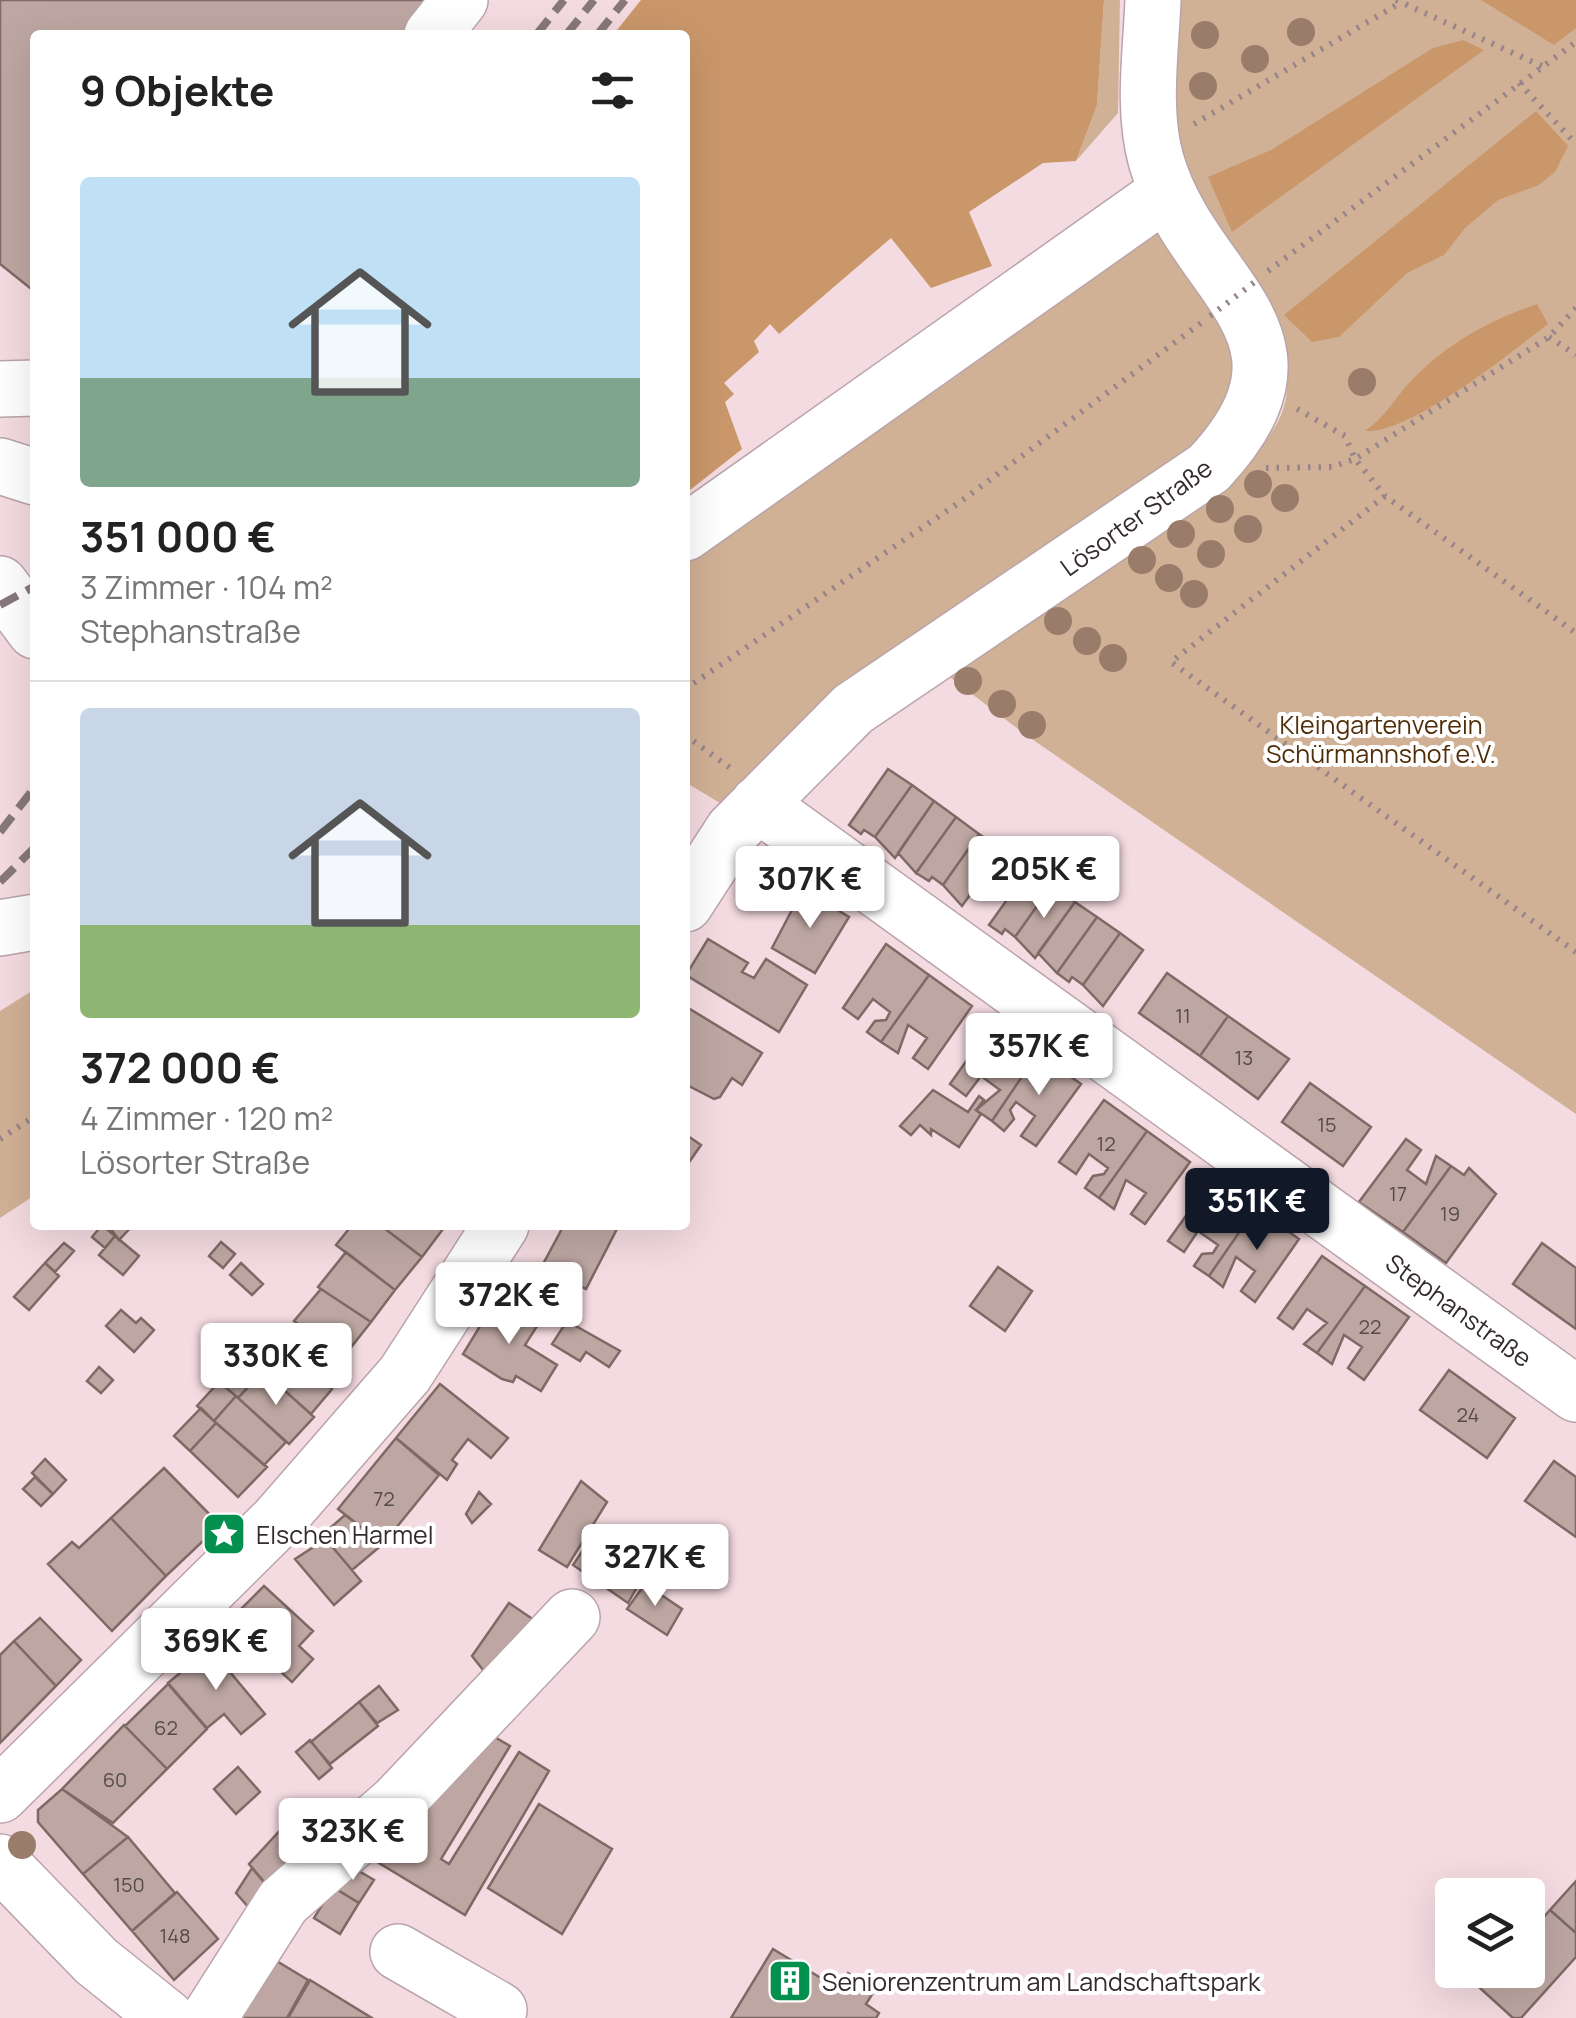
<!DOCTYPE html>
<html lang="de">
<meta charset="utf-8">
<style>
:root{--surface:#fff;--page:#f2f2f2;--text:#222;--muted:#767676;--line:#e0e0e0;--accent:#111827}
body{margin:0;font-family:Manrope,sans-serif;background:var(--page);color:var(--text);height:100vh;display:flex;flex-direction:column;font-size:38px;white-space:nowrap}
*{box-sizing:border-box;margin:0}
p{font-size:32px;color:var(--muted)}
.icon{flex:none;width:55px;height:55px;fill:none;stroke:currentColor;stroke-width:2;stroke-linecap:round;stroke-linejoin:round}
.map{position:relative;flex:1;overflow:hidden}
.drawer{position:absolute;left:30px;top:30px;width:660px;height:1200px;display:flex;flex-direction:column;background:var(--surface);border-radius:10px;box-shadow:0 10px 40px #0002}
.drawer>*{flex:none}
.buttons{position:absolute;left:1435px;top:1878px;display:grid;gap:20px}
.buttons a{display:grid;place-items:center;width:110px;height:110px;border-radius:10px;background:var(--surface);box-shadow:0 10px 40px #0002;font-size:50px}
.price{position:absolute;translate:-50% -85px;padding:0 22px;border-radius:10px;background:#fff;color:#222;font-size:32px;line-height:65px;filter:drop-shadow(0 2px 5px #0008)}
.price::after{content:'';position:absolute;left:50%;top:60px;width:30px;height:22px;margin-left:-15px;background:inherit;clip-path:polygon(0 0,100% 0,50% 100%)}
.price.on{background:var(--accent);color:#fff}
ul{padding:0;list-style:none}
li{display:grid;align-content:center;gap:20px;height:530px;padding:0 50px}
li+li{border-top:2px solid var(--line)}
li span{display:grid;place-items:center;height:310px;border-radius:10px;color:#555}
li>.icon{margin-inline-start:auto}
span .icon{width:180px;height:180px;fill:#fffc;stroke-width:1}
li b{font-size:42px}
h2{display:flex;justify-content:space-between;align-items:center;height:120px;padding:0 50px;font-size:42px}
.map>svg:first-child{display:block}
.green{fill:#d1b196}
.forest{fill:#ca976a}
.building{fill:#bea7a2;stroke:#7e6965;stroke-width:2.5}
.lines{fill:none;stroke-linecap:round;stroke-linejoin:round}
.minor-casing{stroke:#baa4a9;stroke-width:58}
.path{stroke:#978589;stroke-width:6;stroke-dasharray:2.5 8;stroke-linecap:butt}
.minor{stroke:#fff;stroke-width:55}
.rail{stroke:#87787b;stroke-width:8;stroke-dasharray:20 10;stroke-linecap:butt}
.path-bridge{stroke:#978589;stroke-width:6;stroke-dasharray:2.5 8;stroke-linecap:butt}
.tree{fill:#9a7c6b}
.labels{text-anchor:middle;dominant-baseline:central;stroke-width:8;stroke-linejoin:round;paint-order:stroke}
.number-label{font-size:20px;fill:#564a4a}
.street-label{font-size:25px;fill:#342b2d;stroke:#fff}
.park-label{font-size:25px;fill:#502e0a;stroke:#fff}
.poi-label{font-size:25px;fill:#342b2d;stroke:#fff;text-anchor:start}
</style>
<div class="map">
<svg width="1576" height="2018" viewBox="0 0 1576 2018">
<rect width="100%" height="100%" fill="#f4dbe1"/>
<!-- green -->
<path class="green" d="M1104,0H1120L1118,113L1076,161L1097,105Z
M1168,0H1576V1114L1026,735L939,669L1241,464C1345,382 1247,298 1201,215C1189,192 1180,162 1172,137C1162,101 1169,39 1168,0Z
M1168,224L1234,321L1232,417L730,809L685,782V559L956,377L1144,230Z
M35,989V1195L0,1218V1011Z"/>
<!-- forest -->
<path class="forest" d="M641,0H1104L1097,105L1076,161L1043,163L969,212L992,266L931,288L891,238L779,334L770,324L754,341L759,352L724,383L734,394L725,402L742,449L685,494V35H613Z
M1481,0H1576V28L1554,45Z
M1463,40L1484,50L1232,232L1208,177L1271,150L1433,48Z
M1536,111L1568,146L1555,172L1539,185L1498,200L1465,228L1444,255L1407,273L1339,337L1312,342L1284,315Z
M1537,304L1548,324C1510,353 1411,434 1365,431C1386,417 1395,397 1412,380C1449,342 1488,321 1537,304Z"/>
<!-- building -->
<path class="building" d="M0,0H441L413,35H35V292L0,264Z
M888,769L912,785L875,837L864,830L861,834L849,825Z
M912,785L934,801L895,858L875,837Z
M934,801L956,817L916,873L898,853Z
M956,817L979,834L943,885L932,877L929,881L916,873Z
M979,834L1002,850L962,906L943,885Z
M1029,869L1052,885L1015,937L1005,929L1002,934L989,925Z
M1052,885L1075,902L1035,958L1015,937Z
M803,889L849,917L815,973L772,948Z
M1075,902L1097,917L1057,973L1038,953Z
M1097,917L1120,933L1083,985L1072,977L1069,982L1057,973Z
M1120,933L1143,950L1103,1006L1083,985Z
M708,939L748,963L742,972L754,978L766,959L807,985L779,1032L686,975Z
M886,944L929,975L881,1042L867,1032L875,1021L886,1020L890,1012L873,999L858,1019L843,1008Z
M1167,973L1228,1016L1200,1056L1139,1013Z
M929,975L972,1006L928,1069L913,1058L927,1038L908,1025L898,1053L881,1042Z
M685,1006L762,1053L742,1085L732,1078L720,1097L714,1099L685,1084Z
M1228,1016L1289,1059L1258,1099L1200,1056Z
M994,1022L1038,1053L992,1121L976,1110L1000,1090L981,1076L966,1096L950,1084Z
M1038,1053L1081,1084L1036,1146L1021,1136L1035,1116L1016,1102L1010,1110L1014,1119L1004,1131L992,1121Z
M1310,1083L1371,1127L1343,1166L1282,1122Z
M933,1090L968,1112L979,1096L984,1100L976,1110L981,1114L959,1147L931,1129V1135L920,1125L911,1135L900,1126Z
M1104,1100L1147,1131L1099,1198L1085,1188L1093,1176L1104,1174L1108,1168L1089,1154L1076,1174L1059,1162Z
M1147,1131L1190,1162L1145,1224L1131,1214L1146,1193L1126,1180L1114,1209L1099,1198Z
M685,1134L701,1145L685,1168Z
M1406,1139L1421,1150L1407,1170L1426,1184L1436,1156L1451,1166L1403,1232L1359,1202Z
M1451,1166L1464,1175L1469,1168L1496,1194L1446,1263L1403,1232Z
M1213,1178L1256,1208L1209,1276L1194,1266L1202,1254L1213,1253L1218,1245L1198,1231L1184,1252L1168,1241Z
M1256,1208L1299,1239L1255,1302L1241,1291L1255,1271L1236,1257L1223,1287L1209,1276Z
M102,1225L115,1236L105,1248L92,1237Z
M108,1225H133L119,1240Z
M352,1225H380L422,1257L395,1290L336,1245Z
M380,1225H446L422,1257Z
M564,1225H619L586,1289L542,1266Z
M115,1236L139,1256L123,1275L99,1255Z
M221,1242L235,1254L223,1268L209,1256Z
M64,1243L74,1251L55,1272L45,1263Z
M1542,1243L1576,1268V1329L1513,1284Z
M346,1252L395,1290L371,1322L318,1287Z
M1322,1256L1365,1286L1317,1353L1304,1344L1327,1323L1307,1309L1293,1329L1278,1318Z
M45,1263L59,1276L29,1310L14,1297Z
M241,1263L263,1284L252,1295L230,1275Z
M998,1267L1032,1291L1005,1331L970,1306Z
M1365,1286L1409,1317L1364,1380L1348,1368L1362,1347L1344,1335L1332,1364L1317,1353Z
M321,1289L371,1322L348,1351L335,1343L331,1348L294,1321Z
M497,1298L539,1323L525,1345L557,1365L541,1391L516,1376L513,1382L502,1379L463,1354Z
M121,1310L136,1323L141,1318L154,1330L134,1352L106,1326Z
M567,1321L620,1351L609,1367L586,1352L580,1361L552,1344Z
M266,1330L282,1344L260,1369L244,1355Z
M282,1344L332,1389L311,1414L260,1369Z
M246,1356L263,1371L238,1398L221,1383Z
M99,1367L113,1380L101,1393L87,1381Z
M1449,1370L1515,1418L1487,1458L1420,1410Z
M263,1371L314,1417L289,1444L238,1398Z
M219,1382L236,1396L214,1421L197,1406Z
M440,1384L508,1438L491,1458L468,1439L452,1460L457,1464L447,1480L396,1438Z
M236,1396L286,1442L264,1465L214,1421Z
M201,1408L216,1423L190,1451L174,1436Z
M216,1423L267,1467L238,1497L190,1451Z
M396,1438L439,1475L383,1544L338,1509Z
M45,1459L66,1480L53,1494L32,1473Z
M1554,1461L1576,1477V1537L1525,1501Z
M164,1468L220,1525L166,1576L111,1518Z
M35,1477L53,1494L41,1506L23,1489Z
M581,1481L607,1502L567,1567L539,1550Z
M479,1492L491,1504L472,1523L466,1514Z
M345,1515L383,1544L352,1570L322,1535Z
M111,1518L166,1576L112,1631L48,1564L72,1542L79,1548Z
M591,1538L644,1575L628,1603L573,1565Z
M326,1539L361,1581L334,1605L295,1559Z
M645,1584L682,1609L667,1635L627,1609Z
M264,1586L313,1631L299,1646L313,1659L292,1682L227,1623Z
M509,1603L534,1620L491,1680L472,1656Z
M40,1618L81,1660L56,1686L14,1641Z
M14,1641L56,1686L0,1743V1655Z
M210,1648L265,1714L241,1734L224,1714L207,1728L168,1683Z
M168,1684L207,1729L167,1769L125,1726Z
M379,1686L398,1710L377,1723L359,1702Z
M359,1702L378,1726L330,1764L311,1742Z
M124,1725L167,1769L113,1823L62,1789Z
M479,1728L510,1746L441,1859L449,1864L519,1752L549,1771L465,1915L379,1863L433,1773Z
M310,1740L332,1768L319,1779L296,1752Z
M238,1767L260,1792L236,1814L214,1789Z
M62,1789L128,1837L83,1874L38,1822V1810Z
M539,1804L612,1849L562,1934L488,1888Z
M286,1824L307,1849L272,1891L249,1864Z
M128,1837L175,1893L132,1931L83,1874Z
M347,1864L374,1880L359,1903L333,1887Z
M252,1868L272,1892L257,1917L236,1893Z
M1576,1881V1933L1550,1910Z
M333,1887L359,1903L340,1934L314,1918Z
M177,1892L218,1939L174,1980L132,1931Z
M1550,1910L1576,1933V1957L1521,2018H1513L1480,1988L1494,1970H1528V1935Z
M773,1949L839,1989L848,1973L875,1990L866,2004L879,2013L876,2018H731Z
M260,1951L308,1980L287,2018H228Z
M310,1980L372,2018H288Z"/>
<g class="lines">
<defs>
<path id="minor" d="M432,35L460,0
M0,389L35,388
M0,466L35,477
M685,533L1167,192
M0,584L35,631
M758,804L1576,1394
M685,904L733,830L853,709L1209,468C1335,332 1193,290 1156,160C1142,110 1151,52 1153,0
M0,928L35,922
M0,1795L277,1521L405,1374L501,1225
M0,1862L96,1961L167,2018
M398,1952L499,2010L494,2018
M209,2018L283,1902L397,1802L572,1617"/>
</defs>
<!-- minor casing -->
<use href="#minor" class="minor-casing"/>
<!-- path -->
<path class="path" d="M1396,0L1544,67
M1519,83L1576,144
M1194,124L1400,3
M1268,271L1576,42
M1549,337L1576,355
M1297,409L1345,436L1355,459L1549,337L1576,308
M1266,468L1332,467L1355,459L1385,496L1576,633
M1385,496L1171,662L1576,952
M685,689L960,502L1201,323
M685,735L733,770
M0,1139L35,1116"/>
<!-- minor -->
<use href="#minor" class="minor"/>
<!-- rail -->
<path class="rail" d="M536,35L564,0
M566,35L594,0
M597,35L625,0
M0,605L35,586
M0,832L35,787
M0,882L35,847"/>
<!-- path-bridge -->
<path class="path-bridge" d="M1210,316L1260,278"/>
</g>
<!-- trees -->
<g class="tree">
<circle cx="1301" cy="32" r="14"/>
<circle cx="1205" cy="35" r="14"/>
<circle cx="1255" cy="59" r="14"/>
<circle cx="1203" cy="86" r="14"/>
<circle cx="1362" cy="382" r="14"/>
<circle cx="1258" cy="484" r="14"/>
<circle cx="1285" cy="498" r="14"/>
<circle cx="1220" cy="509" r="14"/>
<circle cx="1248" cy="529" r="14"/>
<circle cx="1181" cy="534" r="14"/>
<circle cx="1211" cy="554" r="14"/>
<circle cx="1142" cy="560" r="14"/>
<circle cx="1169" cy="578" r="14"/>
<circle cx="1194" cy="594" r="14"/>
<circle cx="1058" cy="621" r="14"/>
<circle cx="1087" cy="641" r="14"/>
<circle cx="1113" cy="658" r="14"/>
<circle cx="968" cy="681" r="14"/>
<circle cx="1002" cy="704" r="14"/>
<circle cx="1032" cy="725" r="14"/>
<circle cx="22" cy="1845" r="14"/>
</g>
<!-- icons -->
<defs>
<symbol id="sight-square" viewBox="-11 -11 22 22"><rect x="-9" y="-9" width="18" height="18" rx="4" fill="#038f4e" stroke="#fff"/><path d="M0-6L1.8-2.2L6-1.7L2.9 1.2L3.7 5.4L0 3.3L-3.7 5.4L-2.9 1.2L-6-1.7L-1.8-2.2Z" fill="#fff"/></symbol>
<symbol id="building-square" viewBox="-11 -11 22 22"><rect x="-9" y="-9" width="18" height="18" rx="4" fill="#038f4e" stroke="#fff"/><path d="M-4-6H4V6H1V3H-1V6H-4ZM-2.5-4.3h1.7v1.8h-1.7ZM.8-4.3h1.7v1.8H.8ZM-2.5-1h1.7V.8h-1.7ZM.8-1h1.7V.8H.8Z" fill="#fff"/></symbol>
</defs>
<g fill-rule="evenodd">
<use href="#sight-square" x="199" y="1509" width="50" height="50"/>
<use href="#building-square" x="765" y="1956" width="50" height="50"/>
</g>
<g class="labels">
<!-- number labels -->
<g class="number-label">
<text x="1183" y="1015">11</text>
<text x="1244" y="1057">13</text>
<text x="1327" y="1124">15</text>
<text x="1106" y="1143">12</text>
<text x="1398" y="1193">17</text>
<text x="1450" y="1213">19</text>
<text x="1370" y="1326">22</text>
<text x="1468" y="1414">24</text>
<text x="384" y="1498">72</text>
<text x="166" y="1727">62</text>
<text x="115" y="1779">60</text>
<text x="129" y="1884">150</text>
<text x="175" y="1935">148</text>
</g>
<!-- street labels -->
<g class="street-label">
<text transform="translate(1136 517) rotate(-36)">Lösorter Straße</text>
<text transform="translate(1459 1310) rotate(36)">Stephanstraße</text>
</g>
<!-- park labels -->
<g class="park-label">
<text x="1381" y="724">Kleingartenverein<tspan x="1381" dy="29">Schürmannshof e.V.</tspan></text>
</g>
<!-- poi labels -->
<g class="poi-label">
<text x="256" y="1534">Elschen Harmel</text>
<text x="822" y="1981">Seniorenzentrum am Landschaftspark</text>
</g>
</g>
</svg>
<div class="buttons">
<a><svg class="icon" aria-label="layers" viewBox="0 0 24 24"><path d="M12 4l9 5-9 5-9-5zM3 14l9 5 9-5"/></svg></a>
</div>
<b class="price" style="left:1044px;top:921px">205K €</b>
<b class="price" style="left:810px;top:931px">307K €</b>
<b class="price" style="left:1039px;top:1098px">357K €</b>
<b class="price on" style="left:1257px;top:1253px">351K €</b>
<b class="price" style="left:509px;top:1347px">372K €</b>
<b class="price" style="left:276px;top:1408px">330K €</b>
<b class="price" style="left:655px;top:1609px">327K €</b>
<b class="price" style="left:216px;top:1693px">369K €</b>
<b class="price" style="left:353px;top:1883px">323K €</b>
<section class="drawer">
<h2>9 Objekte<svg class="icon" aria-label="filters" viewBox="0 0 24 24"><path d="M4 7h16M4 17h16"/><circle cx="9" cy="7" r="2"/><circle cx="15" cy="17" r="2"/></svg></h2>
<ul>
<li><span style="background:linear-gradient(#bfe0f5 65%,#7fa58c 0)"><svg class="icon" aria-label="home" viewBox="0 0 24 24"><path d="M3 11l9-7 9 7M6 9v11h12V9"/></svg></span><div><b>351 000 €</b><p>3 Zimmer · 104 m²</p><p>Stephanstraße</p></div></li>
<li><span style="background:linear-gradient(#c9d6e8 70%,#8fb573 0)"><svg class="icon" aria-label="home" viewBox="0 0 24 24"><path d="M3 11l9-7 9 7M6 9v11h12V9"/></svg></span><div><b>372 000 €</b><p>4 Zimmer · 120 m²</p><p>Lösorter Straße</p></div></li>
</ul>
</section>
</div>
